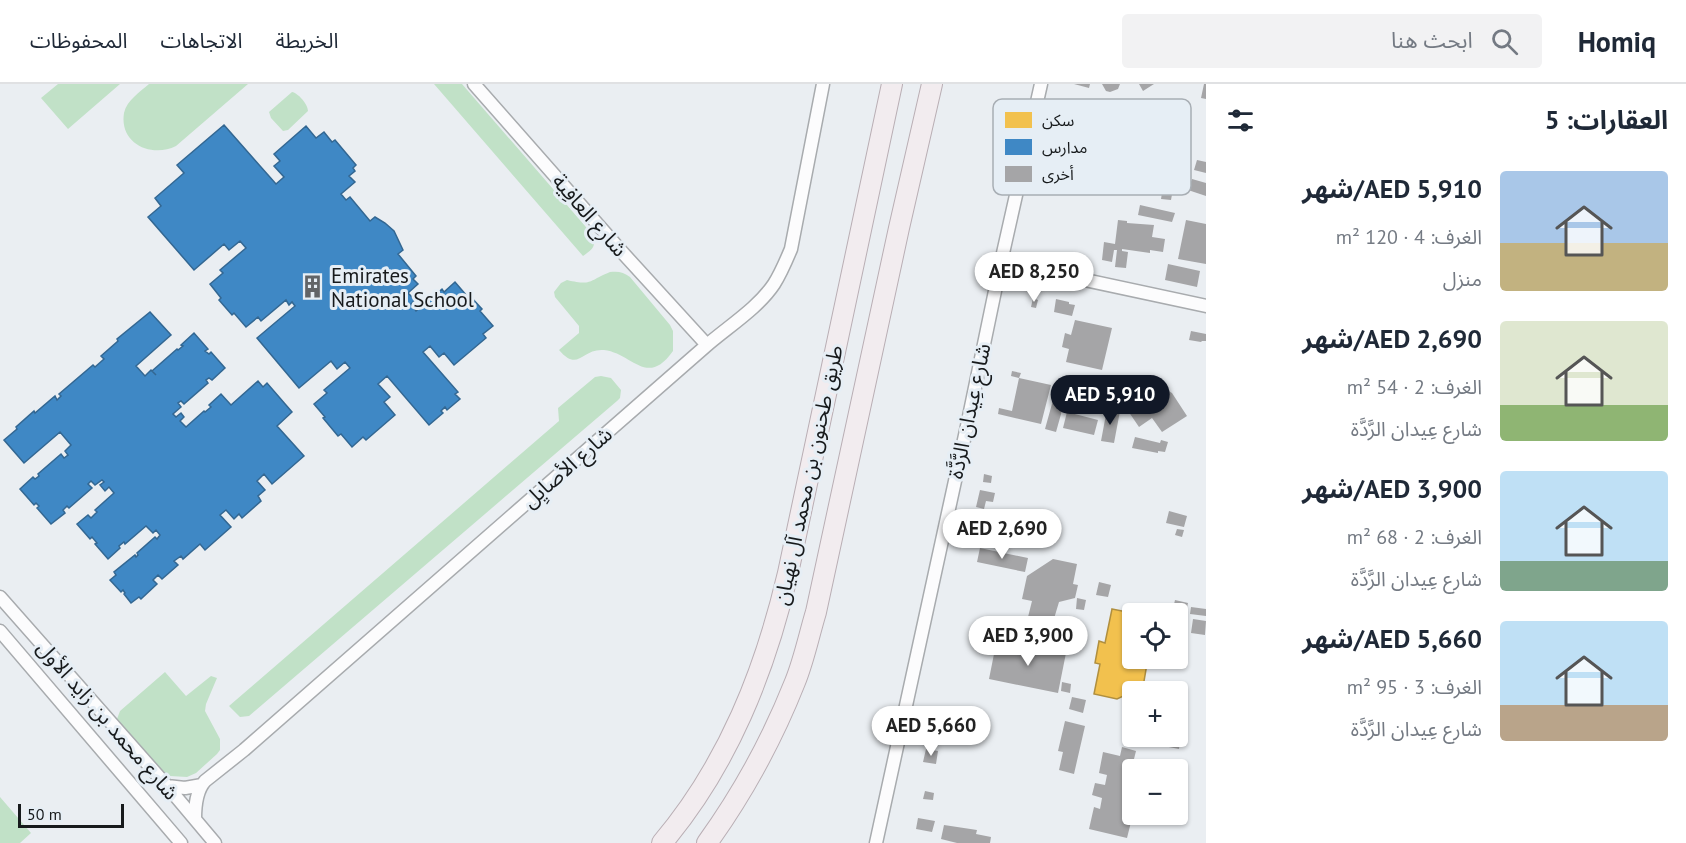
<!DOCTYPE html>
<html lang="ar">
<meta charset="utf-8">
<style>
:root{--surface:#fff;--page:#f2f2f3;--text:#1f2937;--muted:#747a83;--line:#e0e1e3;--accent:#111827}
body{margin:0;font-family:"PT Sans","Noto Sans Arabic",sans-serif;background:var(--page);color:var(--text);direction:rtl;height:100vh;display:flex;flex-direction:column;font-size:22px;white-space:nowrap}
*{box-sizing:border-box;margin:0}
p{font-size:20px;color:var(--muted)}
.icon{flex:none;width:33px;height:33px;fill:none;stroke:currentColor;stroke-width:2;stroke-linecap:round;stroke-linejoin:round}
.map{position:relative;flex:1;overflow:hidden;direction:ltr}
.side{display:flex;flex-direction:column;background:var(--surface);width:480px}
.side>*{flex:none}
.controls{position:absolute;left:1122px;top:519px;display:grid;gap:12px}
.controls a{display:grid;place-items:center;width:66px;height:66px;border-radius:6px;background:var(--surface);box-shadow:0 2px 4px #0004;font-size:30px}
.scale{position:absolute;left:18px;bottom:15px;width:106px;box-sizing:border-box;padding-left:6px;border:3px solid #171a1c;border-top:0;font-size:16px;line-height:21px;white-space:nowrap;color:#171a1c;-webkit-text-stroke:4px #e6eef5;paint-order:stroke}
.price{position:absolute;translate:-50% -51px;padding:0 14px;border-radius:21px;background:#fff;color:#222;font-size:20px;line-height:39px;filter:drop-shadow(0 2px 3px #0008)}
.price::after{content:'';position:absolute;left:50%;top:36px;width:18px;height:14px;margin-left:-9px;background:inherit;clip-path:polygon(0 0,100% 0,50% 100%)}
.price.current{background:var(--accent);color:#fff}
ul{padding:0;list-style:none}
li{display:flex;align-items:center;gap:18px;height:150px;padding:0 18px}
li span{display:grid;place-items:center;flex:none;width:168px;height:120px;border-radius:6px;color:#555}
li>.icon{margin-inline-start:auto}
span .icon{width:72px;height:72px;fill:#fffc;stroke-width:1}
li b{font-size:26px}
h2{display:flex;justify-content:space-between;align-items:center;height:72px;padding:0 18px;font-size:26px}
header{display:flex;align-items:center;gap:36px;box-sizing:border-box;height:84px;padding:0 30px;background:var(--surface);border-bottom:2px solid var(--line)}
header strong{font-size:28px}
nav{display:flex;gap:33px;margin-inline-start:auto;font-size:21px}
.search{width:420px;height:54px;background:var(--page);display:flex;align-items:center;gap:15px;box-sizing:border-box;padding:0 21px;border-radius:6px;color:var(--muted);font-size:22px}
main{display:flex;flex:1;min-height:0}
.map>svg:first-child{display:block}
.green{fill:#c1e1c7}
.homes{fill:#f2c14e;stroke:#b08f3f;stroke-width:1.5}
.schools{fill:#3f88c5;stroke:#336792;stroke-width:1.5}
.building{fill:#a5a5a7}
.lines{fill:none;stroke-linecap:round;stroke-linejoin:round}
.street-casing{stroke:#a8abae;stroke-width:15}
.primary-casing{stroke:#b9aeb4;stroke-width:22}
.street{stroke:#fcfcfd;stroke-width:12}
.primary{stroke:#f2ecef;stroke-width:20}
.labels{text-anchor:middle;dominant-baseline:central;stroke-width:6;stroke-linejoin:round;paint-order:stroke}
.street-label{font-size:21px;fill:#171a1c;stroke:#e6eef5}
.poi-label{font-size:21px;fill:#171a1c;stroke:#e6eef5;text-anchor:start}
.key{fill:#e6eef5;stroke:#a8aeb4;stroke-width:1.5}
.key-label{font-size:16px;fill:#171a1c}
</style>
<header>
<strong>Homiq</strong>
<div class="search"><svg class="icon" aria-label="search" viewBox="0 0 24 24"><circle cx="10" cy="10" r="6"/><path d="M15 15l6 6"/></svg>ابحث هنا</div>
<nav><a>الخريطة</a><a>الاتجاهات</a><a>المحفوظات</a></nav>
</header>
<main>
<section class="side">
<h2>العقارات: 5<svg class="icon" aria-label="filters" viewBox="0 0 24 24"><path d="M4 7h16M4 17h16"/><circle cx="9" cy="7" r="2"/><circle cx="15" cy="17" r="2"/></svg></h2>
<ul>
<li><span style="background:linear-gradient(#a9c7e8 60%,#c2b280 0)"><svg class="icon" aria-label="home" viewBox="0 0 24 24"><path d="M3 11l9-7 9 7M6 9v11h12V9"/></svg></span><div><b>AED 5,910/شهر</b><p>الغرف: 4 · 120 m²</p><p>منزل</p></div></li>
<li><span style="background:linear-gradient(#dfe7d0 70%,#8fb573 0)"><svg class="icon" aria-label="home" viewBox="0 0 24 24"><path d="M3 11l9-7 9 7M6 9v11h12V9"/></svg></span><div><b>AED 2,690/شهر</b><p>الغرف: 2 · 54 m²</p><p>شارع عِيدان الرَّدَّة</p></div></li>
<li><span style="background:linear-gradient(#bfe0f5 75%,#7fa58c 0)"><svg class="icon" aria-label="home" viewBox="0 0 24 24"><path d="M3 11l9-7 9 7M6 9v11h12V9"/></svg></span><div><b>AED 3,900/شهر</b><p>الغرف: 2 · 68 m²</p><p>شارع عِيدان الرَّدَّة</p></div></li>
<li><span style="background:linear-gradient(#bfe0f5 70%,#b9a48a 0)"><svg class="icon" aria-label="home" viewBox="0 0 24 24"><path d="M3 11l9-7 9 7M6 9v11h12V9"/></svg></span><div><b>AED 5,660/شهر</b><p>الغرف: 3 · 95 m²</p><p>شارع عِيدان الرَّدَّة</p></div></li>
</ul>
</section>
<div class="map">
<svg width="1206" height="759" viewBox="0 0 1206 759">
<rect width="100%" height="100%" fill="#eaeef2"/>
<!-- green -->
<path class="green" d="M58,0H120L68,45L41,14Z
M149,0H248L176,62C152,74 119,60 124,29C127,16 140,8 149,0Z
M434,0H462L592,150C597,162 593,165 583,172Z
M292,8C298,9 308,20 308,27L288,46L283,47L271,34L269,28Z
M610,188C618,187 624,188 630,193L670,241L673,247V267C647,304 632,269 604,266C581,264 579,289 559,266L579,249V242L555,213L554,208L561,199L567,196C592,202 588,197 610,188Z
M601,292L611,294L621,306L620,314L617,317L249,632L240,633L229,622L559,337L558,324L595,293Z
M165,588L186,612L211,592L217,594L206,620L205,627L220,655V666L217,670L196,689L187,693L170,692L164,688L119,639L117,635L120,627Z
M0,713L31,749L20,759H0Z"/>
<!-- homes -->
<path class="homes" d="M1112,525L1137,530H1132V574H1148L1143,603L1117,615L1094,610L1100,580L1095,579L1099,557L1105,559Z"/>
<!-- schools -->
<path class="schools" d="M224,41L276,100L284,93L274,82L280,77L274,70L306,42L316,54L324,48L332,58L335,56L356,81L353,84L355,87L349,92L355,98L341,110L346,116L350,113L370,137L375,133L385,139L394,147L403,166L398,170L416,192L413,195L418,200L408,209L415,216L411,220L416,227L442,205L444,208L455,198L467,212L469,211L482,225L480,227L493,242L483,250L486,254L454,281L444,269L439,273L430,262L423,268L458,308L455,310L460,315L447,326L445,323L441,327L443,329L429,341L387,292L378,300L390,313L384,318L395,331L366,356L363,353L352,363L341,350L338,352L323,334L325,333L314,320L327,309L324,306L350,284L345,278L337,285L331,277L299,304L257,254L295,222L292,218L289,221L286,216L261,237L258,233L246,243L234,229L232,231L219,216L221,214L210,200L223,189L220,186L246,164L240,157L229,166L224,160L194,186L148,133L161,122L155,114L184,89L177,81Z
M150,228L171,251L136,282L145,292L151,286L156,291L152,287L177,265L178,266L183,262L181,261L194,249L208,265L205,267L209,270L211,268L225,284L212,296L209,294L206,296L208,299L184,320L181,317L178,319L181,323L173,330L176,333L181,329L184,333L180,337L186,343L204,327L205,328L211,323L209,321L221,310L231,321L258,297L263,303L267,299L292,328L277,342L304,372L272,400L264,390L257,397L265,406L258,412L261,417L242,434L239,430L234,435L226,426L220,431L231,443L205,466L200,460L183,475L181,472L174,477L178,481L162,495L158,491L153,496L157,500L141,515L139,513L131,519L124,510L125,509L123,506L121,508L110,496L116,491L114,488L135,471L136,473L138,471L137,469L155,453L157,455L160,451L156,446L153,449L146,442L125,460L124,458L119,462L120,464L108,475L95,460L97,459L92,453L90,455L77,440L88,431L91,434L97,428L95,426L114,409L109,403L105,407L100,401L104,398L102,396L95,401L91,397L88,400L92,404L69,424L67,422L63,426L65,429L51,440L37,424L39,422L36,419L34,421L20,405L33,393L35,395L39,392L38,390L61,370L64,374L68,371L65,367L71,361L60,348L24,379L4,356L17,345L16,343L34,327L35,329L55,312L57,316L61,312L59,310L93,281L95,283L104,275L101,272L118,257L117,255Z"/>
<!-- building -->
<path class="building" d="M1074,0H1090L1089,4Z
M1102,0H1120L1118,5L1110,8L1106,7Z
M1139,0H1154L1143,7Z
M1204,0H1206V15L1201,14Z
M1197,76L1206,78V89L1194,86Z
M1192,95L1206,99V112L1188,106Z
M1163,103L1173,105L1171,116L1161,115Z
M1140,121L1175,129L1172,138L1138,131Z
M1118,136L1127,137V139L1154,141L1152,153L1165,155L1163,168L1150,166V169L1122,165V167L1128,168L1126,184L1115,183L1117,166H1114L1112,178L1102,176L1104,158L1115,160Z
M1186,136L1206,140V180L1178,175Z
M1168,180L1200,187L1197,203L1165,196Z
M1033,214L1038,216L1036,224L1031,223Z
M1056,215L1069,218V220L1075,221L1072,232L1054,228Z
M1075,236L1112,244L1102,286L1066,278L1069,265L1062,263L1065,249L1071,251Z
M1191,247L1206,250V257H1202L1201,258L1189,256Z
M1012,287L1021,289L1019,294L1011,292Z
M1019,294L1051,301L1041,340L998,330L999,324L1012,327Z
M1148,302H1160L1172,309L1187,332L1162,348L1152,334L1139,343L1122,318Z
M1055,309L1081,316L1078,327L1063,323L1056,348L1045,345Z
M1107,325L1120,327L1114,359L1101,357Z
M1067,328L1098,336L1094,351L1063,344Z
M1135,353L1160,359L1161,356L1168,358L1165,368L1158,367V369L1132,364Z
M984,390L992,392L991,399L983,398Z
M980,406L995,409L993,418L986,417L984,425L976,423Z
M1169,427L1187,432L1184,443L1166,439Z
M971,428L982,430L977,455L969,453L971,443L968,442Z
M1177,445L1184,446L1182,453L1175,451Z
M980,464L1028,474L1025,488L977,478Z
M1053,475L1077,480L1073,500L1078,501L1075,514L1059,518L1053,538L1028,533L1032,517L1022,515L1027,492Z
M1099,498L1111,501L1108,513L1096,511Z
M1077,514L1086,516L1084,526L1076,525Z
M1175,516L1188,519L1185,532L1172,529Z
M1191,523L1206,525V532L1190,530Z
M1193,535L1206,537L1205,551L1191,549Z
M1069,537L1082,539L1080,555L1066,552Z
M1052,552L1069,555L1067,563L1050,560Z
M1072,557L1082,559L1081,564L1071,562Z
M996,560L1020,565L1021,560L1066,569L1058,609L989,595Z
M1062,598L1071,600L1070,609L1061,607Z
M1072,613L1086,616L1083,629L1069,625Z
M1065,637L1085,642L1074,690L1059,686L1063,668L1058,667Z
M1178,651L1181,652L1179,665L1143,658L1144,652H1178Z
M1122,663L1136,667L1134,675L1146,678L1145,686H1132L1133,730L1127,754L1089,745L1094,723L1100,725L1102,714L1092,711L1095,699L1105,701L1107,691L1099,689L1103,668L1120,672Z
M926,665L938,667L936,680L923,678Z
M925,707L934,709L933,716L923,715Z
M918,734L935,737L932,748L916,745Z
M944,741L977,746L976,750L991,753L990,759H957L941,755Z"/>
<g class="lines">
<defs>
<path id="street" d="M474,0L622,168L707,261
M1001,178L1206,222
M0,513L167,702L215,759
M0,547L181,759
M167,702L185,704L202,701
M195,735C195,722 196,707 205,697L244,666L707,261C729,242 758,224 774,200C781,189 786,177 791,165L823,0
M876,759L967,342L1001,178L1041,0"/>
<path id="primary" d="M662,759C728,681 765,587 788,489L892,0
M707,759C743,709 772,656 795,598C804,576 809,551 816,528L899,144L932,0"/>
</defs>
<!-- street casing -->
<use href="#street" class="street-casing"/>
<!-- primary casing -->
<use href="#primary" class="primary-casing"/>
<!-- street -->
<use href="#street" class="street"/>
<!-- primary -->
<use href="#primary" class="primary"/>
</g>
<!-- icons -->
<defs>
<symbol id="building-bare" viewBox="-9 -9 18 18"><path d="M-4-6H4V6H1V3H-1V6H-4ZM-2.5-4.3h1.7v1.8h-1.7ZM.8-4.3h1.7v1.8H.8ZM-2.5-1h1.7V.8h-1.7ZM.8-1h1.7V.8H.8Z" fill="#616467" stroke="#e6eef5" stroke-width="2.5" paint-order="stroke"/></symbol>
</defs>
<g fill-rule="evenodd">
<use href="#building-bare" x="296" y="186" width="33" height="33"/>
</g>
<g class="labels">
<!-- street labels -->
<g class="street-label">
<text transform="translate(590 131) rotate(49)">شارع العافِية</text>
<text transform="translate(969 327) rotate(-78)">شارع عِيدان الرَّدَّة</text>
<text transform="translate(567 383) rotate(-41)">شارع الأصايِل</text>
<text transform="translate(808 391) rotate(-78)">طريق طحنون بن محمد آل نهيان</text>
<text transform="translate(108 636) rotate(49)">شارع محمد بن زايد الأول</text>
</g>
<!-- poi labels -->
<g class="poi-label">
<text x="331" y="191">Emirates<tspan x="331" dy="24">National School</tspan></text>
</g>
</g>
<!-- legend -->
<rect x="993" y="15" width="198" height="96" rx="9" class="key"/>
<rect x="1005" y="28" width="27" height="16" fill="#f2c14e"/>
<rect x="1005" y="55" width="27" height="16" fill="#3f88c5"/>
<rect x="1005" y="82" width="27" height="16" fill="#a5a5a7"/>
<g class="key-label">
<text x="1042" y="42">سكن</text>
<text x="1042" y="69">مدارس</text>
<text x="1042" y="96">أخرى</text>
</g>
</svg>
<div class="controls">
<a><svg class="icon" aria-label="locate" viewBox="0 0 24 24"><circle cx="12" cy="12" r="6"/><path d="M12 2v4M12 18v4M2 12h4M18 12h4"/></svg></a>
<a>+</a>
<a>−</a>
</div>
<div class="scale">50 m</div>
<b class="price" style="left:1034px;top:219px">AED 8,250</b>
<b class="price current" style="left:1110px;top:342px">AED 5,910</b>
<b class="price" style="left:1002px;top:476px">AED 2,690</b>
<b class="price" style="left:1028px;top:583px">AED 3,900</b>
<b class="price" style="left:931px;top:673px">AED 5,660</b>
</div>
</main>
